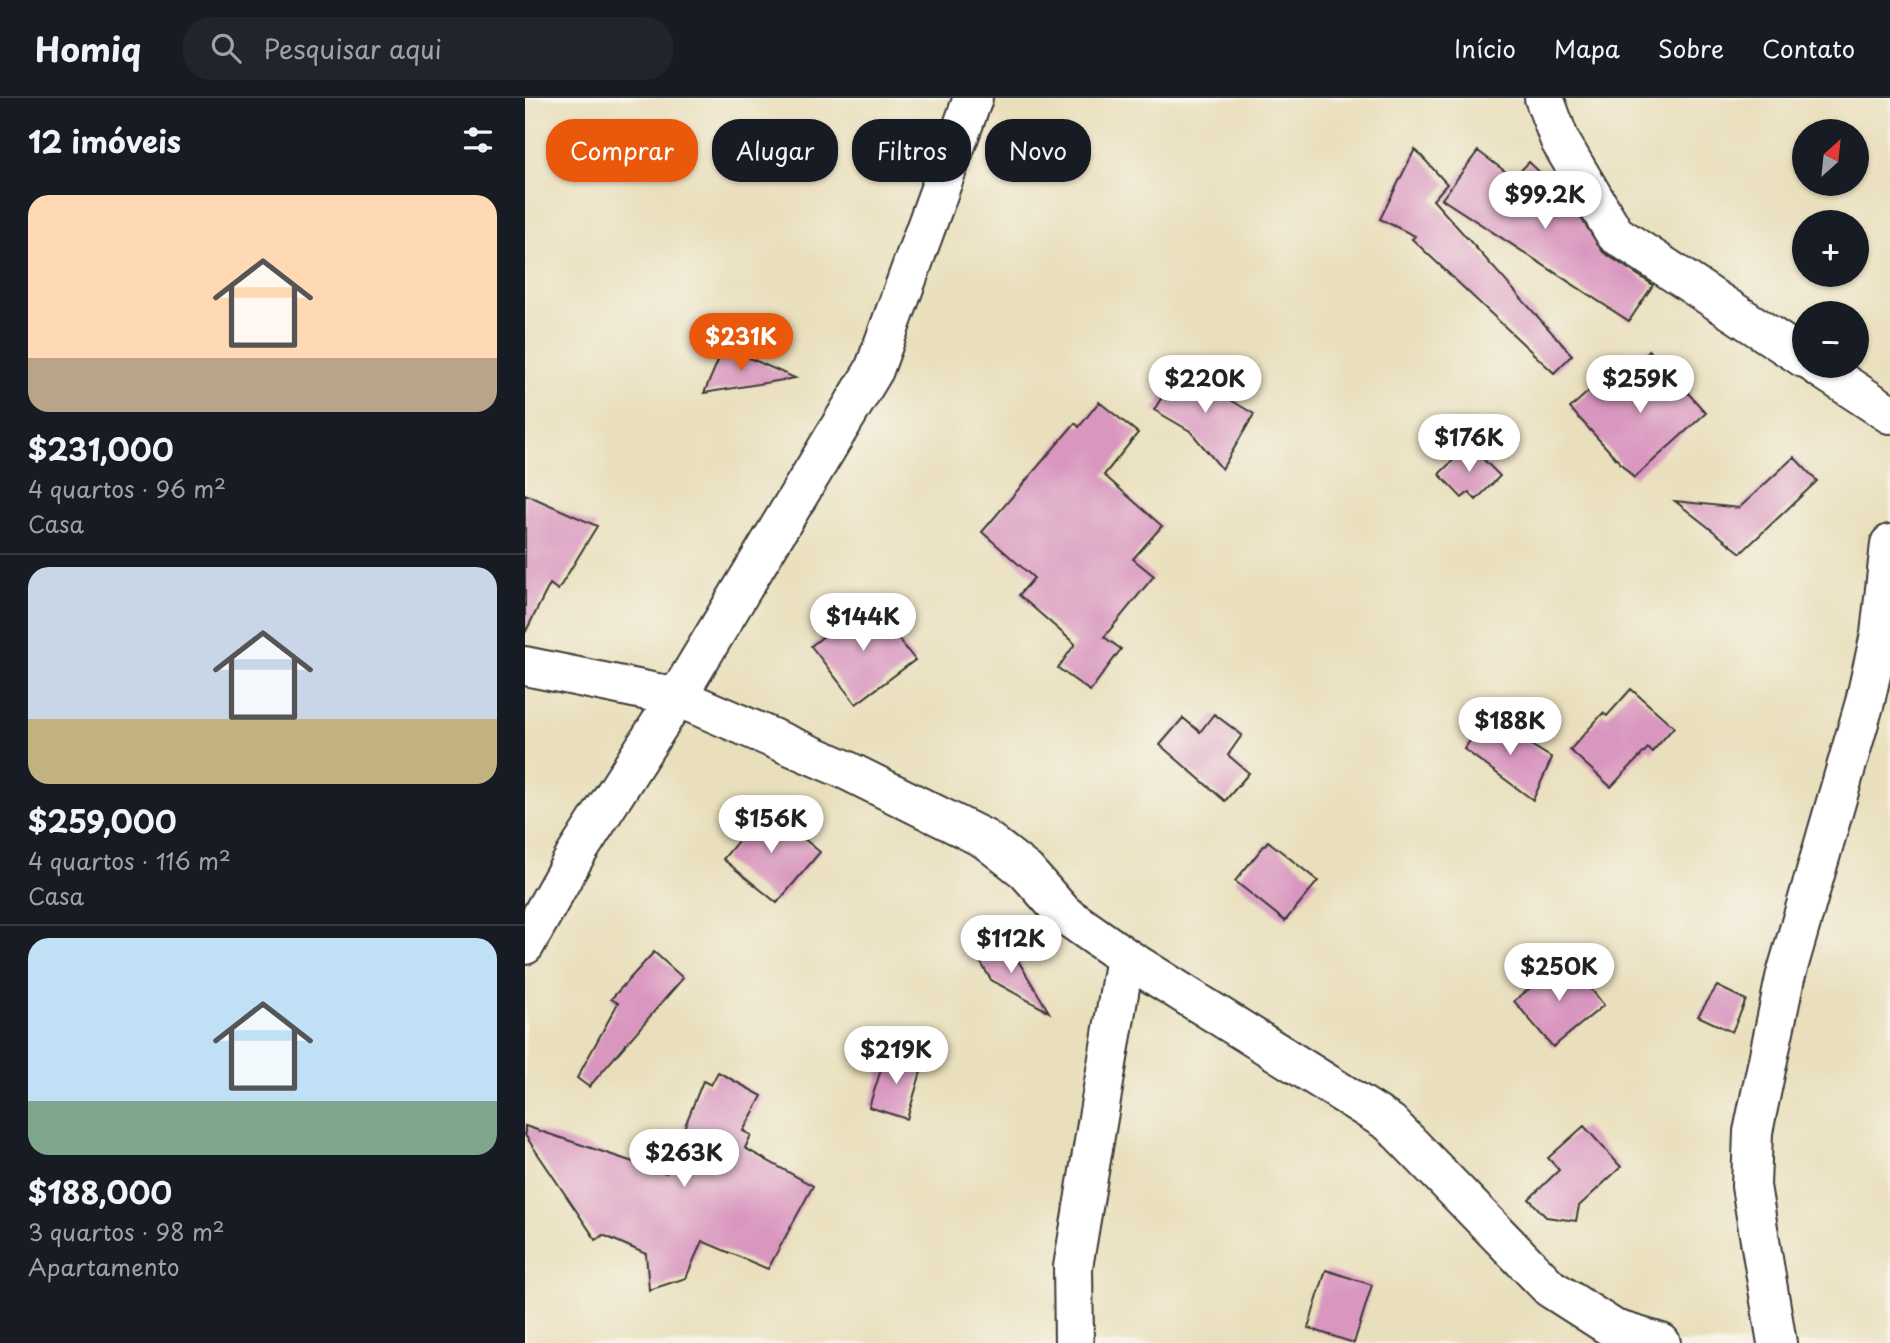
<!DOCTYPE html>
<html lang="pt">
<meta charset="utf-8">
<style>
:root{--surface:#171b24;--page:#20242c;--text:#f1f3f6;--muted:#9ea1a6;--line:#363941;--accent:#ea580c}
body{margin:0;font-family:"Playpen Sans",sans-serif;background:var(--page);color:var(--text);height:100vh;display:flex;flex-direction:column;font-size:26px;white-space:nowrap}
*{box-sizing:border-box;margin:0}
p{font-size:23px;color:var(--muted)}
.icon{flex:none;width:38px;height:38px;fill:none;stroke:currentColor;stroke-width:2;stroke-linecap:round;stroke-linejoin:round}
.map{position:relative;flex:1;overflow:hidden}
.panel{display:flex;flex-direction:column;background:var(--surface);width:525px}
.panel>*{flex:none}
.guide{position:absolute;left:21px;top:21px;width:665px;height:63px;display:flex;gap:14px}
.needle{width:46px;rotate:27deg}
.controls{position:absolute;left:1267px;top:21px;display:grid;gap:14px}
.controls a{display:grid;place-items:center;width:77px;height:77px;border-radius:50%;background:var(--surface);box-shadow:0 2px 5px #0004;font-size:35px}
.price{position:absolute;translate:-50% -60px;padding:0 16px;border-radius:24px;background:#fff;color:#222;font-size:23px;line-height:46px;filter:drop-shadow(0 2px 4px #0008)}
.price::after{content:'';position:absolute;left:50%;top:42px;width:21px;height:16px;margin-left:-10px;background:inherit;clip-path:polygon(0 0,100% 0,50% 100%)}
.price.active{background:var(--accent);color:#fff}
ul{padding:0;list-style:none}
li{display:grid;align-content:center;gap:14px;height:371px;padding:0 28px}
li+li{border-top:2px solid var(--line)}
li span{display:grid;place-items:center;height:217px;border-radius:21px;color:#555}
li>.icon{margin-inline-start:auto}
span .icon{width:126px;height:126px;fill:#fffc;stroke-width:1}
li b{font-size:30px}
h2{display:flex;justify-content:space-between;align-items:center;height:84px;padding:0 28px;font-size:30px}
.pill{padding:0 24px;border-radius:28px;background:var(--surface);box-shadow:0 2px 5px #0004;font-size:24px;line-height:63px}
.pill.active{background:var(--accent);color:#fff}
header{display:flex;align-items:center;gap:42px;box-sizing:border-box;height:98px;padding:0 35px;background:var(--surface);border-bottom:2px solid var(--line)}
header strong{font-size:33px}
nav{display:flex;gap:38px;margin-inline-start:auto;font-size:24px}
.search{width:490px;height:63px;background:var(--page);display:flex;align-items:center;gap:18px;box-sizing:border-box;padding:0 24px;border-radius:28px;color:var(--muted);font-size:26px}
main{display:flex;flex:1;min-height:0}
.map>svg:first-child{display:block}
.building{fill:#d996bf}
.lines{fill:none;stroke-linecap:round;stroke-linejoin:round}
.minor-casing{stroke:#3b3934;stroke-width:42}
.minor{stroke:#fff;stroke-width:38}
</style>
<header>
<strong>Homiq</strong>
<div class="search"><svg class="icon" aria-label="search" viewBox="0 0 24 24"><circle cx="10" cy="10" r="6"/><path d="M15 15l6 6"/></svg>Pesquisar aqui</div>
<nav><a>Início</a><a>Mapa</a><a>Sobre</a><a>Contato</a></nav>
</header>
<main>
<section class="panel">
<h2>12 imóveis<svg class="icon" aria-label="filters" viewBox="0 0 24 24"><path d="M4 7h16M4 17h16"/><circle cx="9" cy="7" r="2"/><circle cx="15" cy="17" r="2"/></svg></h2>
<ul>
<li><span style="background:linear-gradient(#ffd9b3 75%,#b9a48a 0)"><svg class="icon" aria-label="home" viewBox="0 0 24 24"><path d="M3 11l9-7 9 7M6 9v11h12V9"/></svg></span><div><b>$231,000</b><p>4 quartos · 96 m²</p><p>Casa</p></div></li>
<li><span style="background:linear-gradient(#c9d6e8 70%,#c2b280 0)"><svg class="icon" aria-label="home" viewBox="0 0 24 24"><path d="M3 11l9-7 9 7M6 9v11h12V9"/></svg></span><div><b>$259,000</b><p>4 quartos · 116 m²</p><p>Casa</p></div></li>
<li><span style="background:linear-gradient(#bfe0f5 75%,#7fa58c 0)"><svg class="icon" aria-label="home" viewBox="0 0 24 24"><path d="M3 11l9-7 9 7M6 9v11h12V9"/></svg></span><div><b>$188,000</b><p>3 quartos · 98 m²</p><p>Apartamento</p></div></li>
</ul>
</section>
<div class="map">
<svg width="1365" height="1245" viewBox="0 0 1365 1245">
<rect width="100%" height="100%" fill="#f7f3e8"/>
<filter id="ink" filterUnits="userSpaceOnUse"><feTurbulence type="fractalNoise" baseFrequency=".0143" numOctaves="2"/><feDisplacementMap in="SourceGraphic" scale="14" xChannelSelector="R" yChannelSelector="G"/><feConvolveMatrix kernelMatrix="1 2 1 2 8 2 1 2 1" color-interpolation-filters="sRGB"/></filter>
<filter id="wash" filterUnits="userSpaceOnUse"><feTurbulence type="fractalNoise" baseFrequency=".00686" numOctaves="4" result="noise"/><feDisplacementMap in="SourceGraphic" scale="28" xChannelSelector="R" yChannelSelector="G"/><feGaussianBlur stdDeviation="1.57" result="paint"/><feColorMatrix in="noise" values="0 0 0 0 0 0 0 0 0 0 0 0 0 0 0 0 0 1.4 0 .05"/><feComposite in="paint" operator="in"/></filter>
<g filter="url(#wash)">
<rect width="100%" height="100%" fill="#e9dfbc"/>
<g id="blocks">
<!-- building -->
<path class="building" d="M890,51L922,86L908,102L1047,257L1029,275L887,141L890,138L855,121Z
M953,53L989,80L1004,64L1045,103L1078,154L1128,187L1104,223L917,101Z
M199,249L270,280L179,295Z
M1124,252L1181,315L1109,380L1045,310L1073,285L1087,302Z
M654,271L729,316L697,371L665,333L629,312Z
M574,304L613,335L579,377L637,428L608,461L629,478L579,539L596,551L565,593L533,570L550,546L494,497L509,480L457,434L550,325L554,329Z
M944,347L975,378L951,402L944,394L937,400L914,376Z
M1269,359L1292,383L1216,455L1150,403L1214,410Z
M0,396L72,428L33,492L25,486L0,535Z
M344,503L390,562L331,606L286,548Z
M1106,591L1149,629L1127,654L1123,650L1086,689L1045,652L1078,615L1082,618Z
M689,616L717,637L703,657L724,675L700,703L635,647L658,620L675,634Z
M962,620L1027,660L1008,702L939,651Z
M241,709L295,754L252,805L198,761Z
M743,743L793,783L760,823L710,783Z
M483,846L524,914L466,882L455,863Z
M129,854L158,880L64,989L52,980L93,905L86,901Z
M1042,861L1079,907L1028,949L989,903Z
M1192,888L1221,902L1207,934L1173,918Z
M361,956L398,967L382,1021L344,1009Z
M193,974L237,998L218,1033L226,1037L220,1050L288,1088L243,1171L177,1143L161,1180L124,1192L121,1156L78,1137L71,1142L0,1037V1028L141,1075L178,983L186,987Z
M1059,1028L1096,1069L1054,1108L1051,1123L1021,1119L1004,1101L1034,1072L1023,1060Z
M801,1172L847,1187L829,1245L783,1230Z"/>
</g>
</g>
<g filter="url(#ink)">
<use href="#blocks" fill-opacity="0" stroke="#3b3934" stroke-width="2"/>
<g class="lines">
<defs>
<path id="minor" d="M1019,0L1035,43L1090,136L1279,260
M1292,268L1365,316
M0,568L152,599L319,671L460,741L501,773L539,816L600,859L865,1025L1025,1190L1089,1231L1136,1245
M0,847L50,758L152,599L349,272L448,0
M549,1245L548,1169L600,859
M1252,1245L1226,1088L1228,1034L1260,880L1340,604L1355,536L1365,446"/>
</defs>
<!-- minor casing -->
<use href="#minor" class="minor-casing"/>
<!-- minor -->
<use href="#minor" class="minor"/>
</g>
</g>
</svg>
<div class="controls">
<a><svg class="needle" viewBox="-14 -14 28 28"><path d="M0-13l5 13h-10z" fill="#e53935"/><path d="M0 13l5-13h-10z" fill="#9ea1a6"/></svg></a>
<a>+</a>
<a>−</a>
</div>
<b class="price" style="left:1020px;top:133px">$99.2K</b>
<b class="price active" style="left:216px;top:275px">$231K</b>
<b class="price" style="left:680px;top:317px">$220K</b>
<b class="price" style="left:1115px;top:317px">$259K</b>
<b class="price" style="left:944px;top:376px">$176K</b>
<b class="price" style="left:338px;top:555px">$144K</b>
<b class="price" style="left:985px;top:659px">$188K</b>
<b class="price" style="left:246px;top:757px">$156K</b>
<b class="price" style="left:486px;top:877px">$112K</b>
<b class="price" style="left:1034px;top:905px">$250K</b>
<b class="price" style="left:371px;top:988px">$219K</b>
<b class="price" style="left:159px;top:1091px">$263K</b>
<div class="guide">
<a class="pill active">Comprar</a>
<a class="pill">Alugar</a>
<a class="pill">Filtros</a>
<a class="pill">Novo</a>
</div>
</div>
</main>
